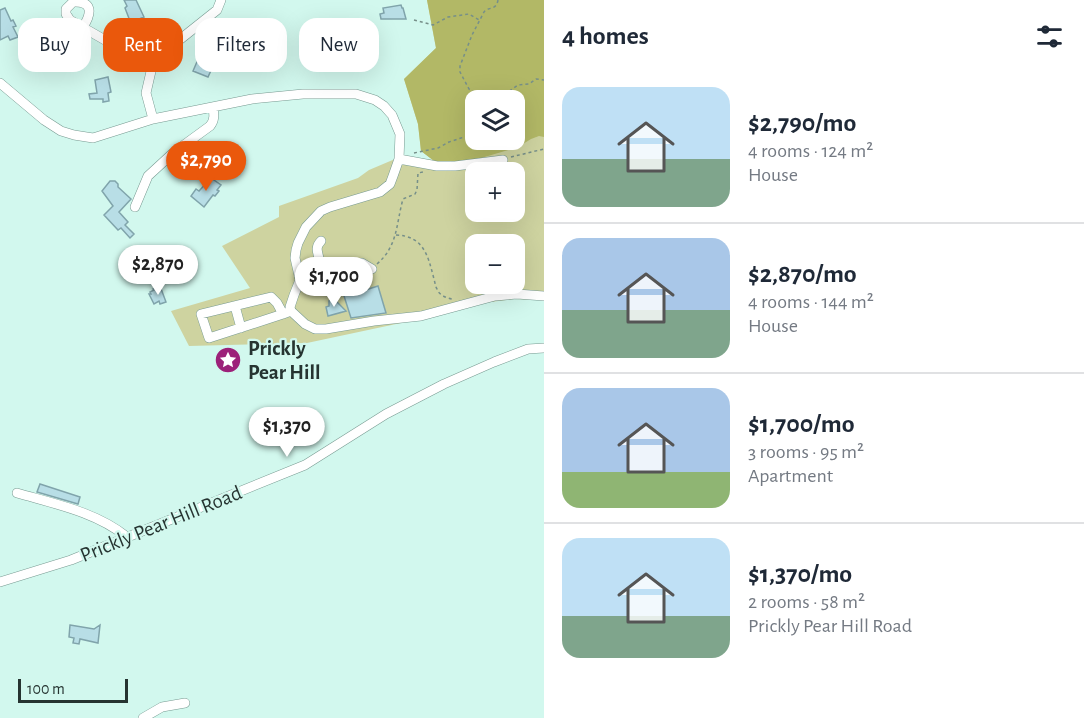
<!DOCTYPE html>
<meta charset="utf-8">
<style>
:root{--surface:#fff;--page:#f2f2f3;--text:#1f2937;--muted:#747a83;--line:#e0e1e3;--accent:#ea580c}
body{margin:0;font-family:"Alegreya Sans",sans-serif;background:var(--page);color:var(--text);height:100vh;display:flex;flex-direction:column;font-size:22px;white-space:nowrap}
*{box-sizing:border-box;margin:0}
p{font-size:20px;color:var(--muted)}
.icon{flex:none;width:33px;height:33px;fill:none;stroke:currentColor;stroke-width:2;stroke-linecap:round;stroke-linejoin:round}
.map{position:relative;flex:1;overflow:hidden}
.sheet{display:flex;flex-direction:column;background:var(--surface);width:540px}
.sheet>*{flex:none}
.hud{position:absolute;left:18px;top:18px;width:435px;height:54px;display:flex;gap:12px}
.buttons{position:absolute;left:465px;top:90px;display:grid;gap:12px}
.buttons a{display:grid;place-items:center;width:60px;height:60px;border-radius:12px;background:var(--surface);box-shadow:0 6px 24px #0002;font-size:30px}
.scale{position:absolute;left:18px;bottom:15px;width:110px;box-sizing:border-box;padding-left:6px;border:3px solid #263431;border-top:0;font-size:16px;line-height:21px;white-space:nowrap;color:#263431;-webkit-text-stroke:4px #d2f8ee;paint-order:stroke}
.price{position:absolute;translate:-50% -51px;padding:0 14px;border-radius:21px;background:#fff;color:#222;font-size:20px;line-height:39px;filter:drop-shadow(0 2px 3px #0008)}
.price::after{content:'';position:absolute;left:50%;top:36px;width:18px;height:14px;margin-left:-9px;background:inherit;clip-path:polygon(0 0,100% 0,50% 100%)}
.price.current{background:var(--accent);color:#fff}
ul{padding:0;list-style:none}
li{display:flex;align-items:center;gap:18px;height:150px;padding:0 18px}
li+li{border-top:2px solid var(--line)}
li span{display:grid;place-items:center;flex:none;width:168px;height:120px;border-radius:18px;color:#555}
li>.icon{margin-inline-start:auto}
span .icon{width:72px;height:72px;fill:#fffc;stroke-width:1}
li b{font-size:26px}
h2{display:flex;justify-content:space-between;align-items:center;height:72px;padding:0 18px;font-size:26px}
.chip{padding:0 21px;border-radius:18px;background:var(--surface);box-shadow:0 6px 24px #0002;font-size:21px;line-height:54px}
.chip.current{background:var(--accent);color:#fff}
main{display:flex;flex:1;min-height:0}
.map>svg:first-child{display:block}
.green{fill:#ced3a0;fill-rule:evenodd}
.forest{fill:#b2b866;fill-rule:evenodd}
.building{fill:#b8dee6;stroke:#80a4ab;stroke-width:1.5}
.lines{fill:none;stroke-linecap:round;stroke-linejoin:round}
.minor-casing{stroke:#779a91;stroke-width:10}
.path{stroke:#768f89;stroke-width:1.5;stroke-dasharray:3 3;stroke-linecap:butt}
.minor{stroke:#fff;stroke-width:9}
.labels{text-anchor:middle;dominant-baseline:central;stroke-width:4.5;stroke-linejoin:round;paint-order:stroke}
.poi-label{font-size:21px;font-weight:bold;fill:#263431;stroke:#d2f8ee;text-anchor:start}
.street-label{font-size:21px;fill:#263431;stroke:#d2f8ee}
</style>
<main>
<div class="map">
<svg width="544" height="718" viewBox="0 0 544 718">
<rect width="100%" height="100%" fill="#d2f8ee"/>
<!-- green -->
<path class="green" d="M427,0H544V300L514,299L483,303L415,320L307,343L189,346L171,311L250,288L222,246L279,217V206L358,178L369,170L395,159L408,157L433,160L421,151L418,124L404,79L436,48ZM476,100H514V140H476ZM476,172H514V212H476ZM476,244H514V284H476Z"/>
<!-- forest -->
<path class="forest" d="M427,0H544V137L539,136L531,139L518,147L471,161L455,164L434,161L421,151L418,124L404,79L436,48ZM476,100H514V140H476Z"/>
<!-- building -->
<path class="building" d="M124,0H136L144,17L132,22L130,21L125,8L127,6Z
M401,5L402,8H403L406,19H381L380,14L384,13L383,8Z
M5,8L11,21L13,20L16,26L13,27L18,37L10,40L8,36L0,40V10Z
M263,20L265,22L266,21L272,29L258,40L251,29Z
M347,30L354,45L346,48L345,46L333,54L330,53L328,49L329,46L327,40Z
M40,44H44L47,46L46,49L60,58L51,70L43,64H41L39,60L32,55Z
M203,56L211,59L208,65L213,66L208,77L193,71L199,57L202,59Z
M108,77L111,92L108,93L109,101L103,102V99H90L89,94L97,93L95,80Z
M211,178L221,185L217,190L219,191L215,196L213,195L204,207L191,196L196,189L199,191Z
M110,181H115L118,184V187L131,199L119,212L128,222L125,225L134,234L130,238L121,228L118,230L104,215L113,206L102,191Z
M354,273L359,292L378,286L386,313L351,318L338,277Z
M160,286L166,302L160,304L159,301L154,304L149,294H151L150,292L154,290L153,289Z
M332,299H334L346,311L328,316L326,307L329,306V301Z
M40,484L80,497L78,504L37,492Z
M70,625L94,629L100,625L98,643L80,639L79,644L73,643L74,638L69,637Z"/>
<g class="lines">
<defs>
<path id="minor" d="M83,27C92,13 93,1 73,2L66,9V14L70,20L152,67
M0,83L44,120L61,131L74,135L93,138L153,119L252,99L303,94H356L375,100L384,106L392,115L400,134L399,159L393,176L390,184L380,192L330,207L321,211L306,227L298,243L296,250L295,258L300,280L294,295L290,307L291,311L305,324L315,329H326L374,321L421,316L495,296L517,294L544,296
M153,119L146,93L152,67L173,45L217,10L221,0
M399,159L437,166H455L503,160
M135,207L148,176L173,153L210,126C215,120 214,114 213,107
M300,280H317L330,272L345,266L362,263L372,269
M317,280C318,275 320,269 320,265C320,255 313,249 321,241
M235,306L241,328
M283,314L277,303L271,297L201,314L209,338L283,314L291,311
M17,493C55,504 96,512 127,537
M0,582L71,560L305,465L386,414L444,384L494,362L528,349L544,348
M143,718L162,707L185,703"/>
</defs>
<!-- minor casing -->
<use href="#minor" class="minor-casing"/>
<!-- path -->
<path class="path" d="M498,0C496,11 489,6 484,12L472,35L460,66V72L469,89L487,100H492L500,98L518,85L529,84L536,79L544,80
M414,20L433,25L448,17L469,14L479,20
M414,153L438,148L449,142L476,133
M511,157L544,149
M396,235C424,236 428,256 434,279C435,282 435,286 437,289C439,295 446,298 452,299
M377,264C398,246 396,224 403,199L415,194L417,190L418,173L423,172"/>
<!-- minor -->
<use href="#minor" class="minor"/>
</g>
<!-- icons -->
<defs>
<symbol id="sight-disc" viewBox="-11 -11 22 22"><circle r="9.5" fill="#9c2179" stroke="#d2f8ee"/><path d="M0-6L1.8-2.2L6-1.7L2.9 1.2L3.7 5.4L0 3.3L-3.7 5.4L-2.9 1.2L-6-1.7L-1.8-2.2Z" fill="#fff"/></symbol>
</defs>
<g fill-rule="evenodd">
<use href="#sight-disc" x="213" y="345" width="30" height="30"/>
</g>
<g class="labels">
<!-- poi labels -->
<g class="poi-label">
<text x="248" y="348">Prickly<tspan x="248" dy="24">Pear Hill</tspan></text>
</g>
<!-- street labels -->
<g class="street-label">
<text transform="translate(161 524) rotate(-22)">Prickly Pear Hill Road</text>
</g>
</g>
</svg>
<div class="buttons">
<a><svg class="icon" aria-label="layers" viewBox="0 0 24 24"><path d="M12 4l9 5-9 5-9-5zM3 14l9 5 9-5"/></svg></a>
<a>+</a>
<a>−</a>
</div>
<div class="scale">100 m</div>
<b class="price current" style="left:206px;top:192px">$2,790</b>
<b class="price" style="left:158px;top:296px">$2,870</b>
<b class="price" style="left:334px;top:308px">$1,700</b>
<b class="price" style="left:287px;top:458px">$1,370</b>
<div class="hud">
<a class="chip">Buy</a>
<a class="chip current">Rent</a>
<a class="chip">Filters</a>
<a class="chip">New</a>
</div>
</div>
<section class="sheet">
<h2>4 homes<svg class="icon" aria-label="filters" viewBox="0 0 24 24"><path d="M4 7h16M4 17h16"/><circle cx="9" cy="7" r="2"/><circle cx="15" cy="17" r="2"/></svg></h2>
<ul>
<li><span style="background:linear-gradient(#bfe0f5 60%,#7fa58c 0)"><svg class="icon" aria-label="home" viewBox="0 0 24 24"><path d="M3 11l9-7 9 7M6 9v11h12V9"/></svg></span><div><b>$2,790/mo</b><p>4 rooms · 124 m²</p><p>House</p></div></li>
<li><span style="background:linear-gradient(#a9c7e8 60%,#7fa58c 0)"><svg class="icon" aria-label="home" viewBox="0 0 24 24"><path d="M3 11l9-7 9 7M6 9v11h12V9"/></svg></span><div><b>$2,870/mo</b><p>4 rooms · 144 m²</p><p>House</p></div></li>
<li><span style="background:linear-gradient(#a9c7e8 70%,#8fb573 0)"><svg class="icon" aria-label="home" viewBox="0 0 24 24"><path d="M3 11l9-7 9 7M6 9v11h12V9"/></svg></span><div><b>$1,700/mo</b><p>3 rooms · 95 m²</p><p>Apartment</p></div></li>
<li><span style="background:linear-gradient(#bfe0f5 65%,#7fa58c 0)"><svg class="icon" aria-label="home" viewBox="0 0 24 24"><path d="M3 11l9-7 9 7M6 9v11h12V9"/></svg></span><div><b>$1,370/mo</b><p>2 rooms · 58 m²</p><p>Prickly Pear Hill Road</p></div></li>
</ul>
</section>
</main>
